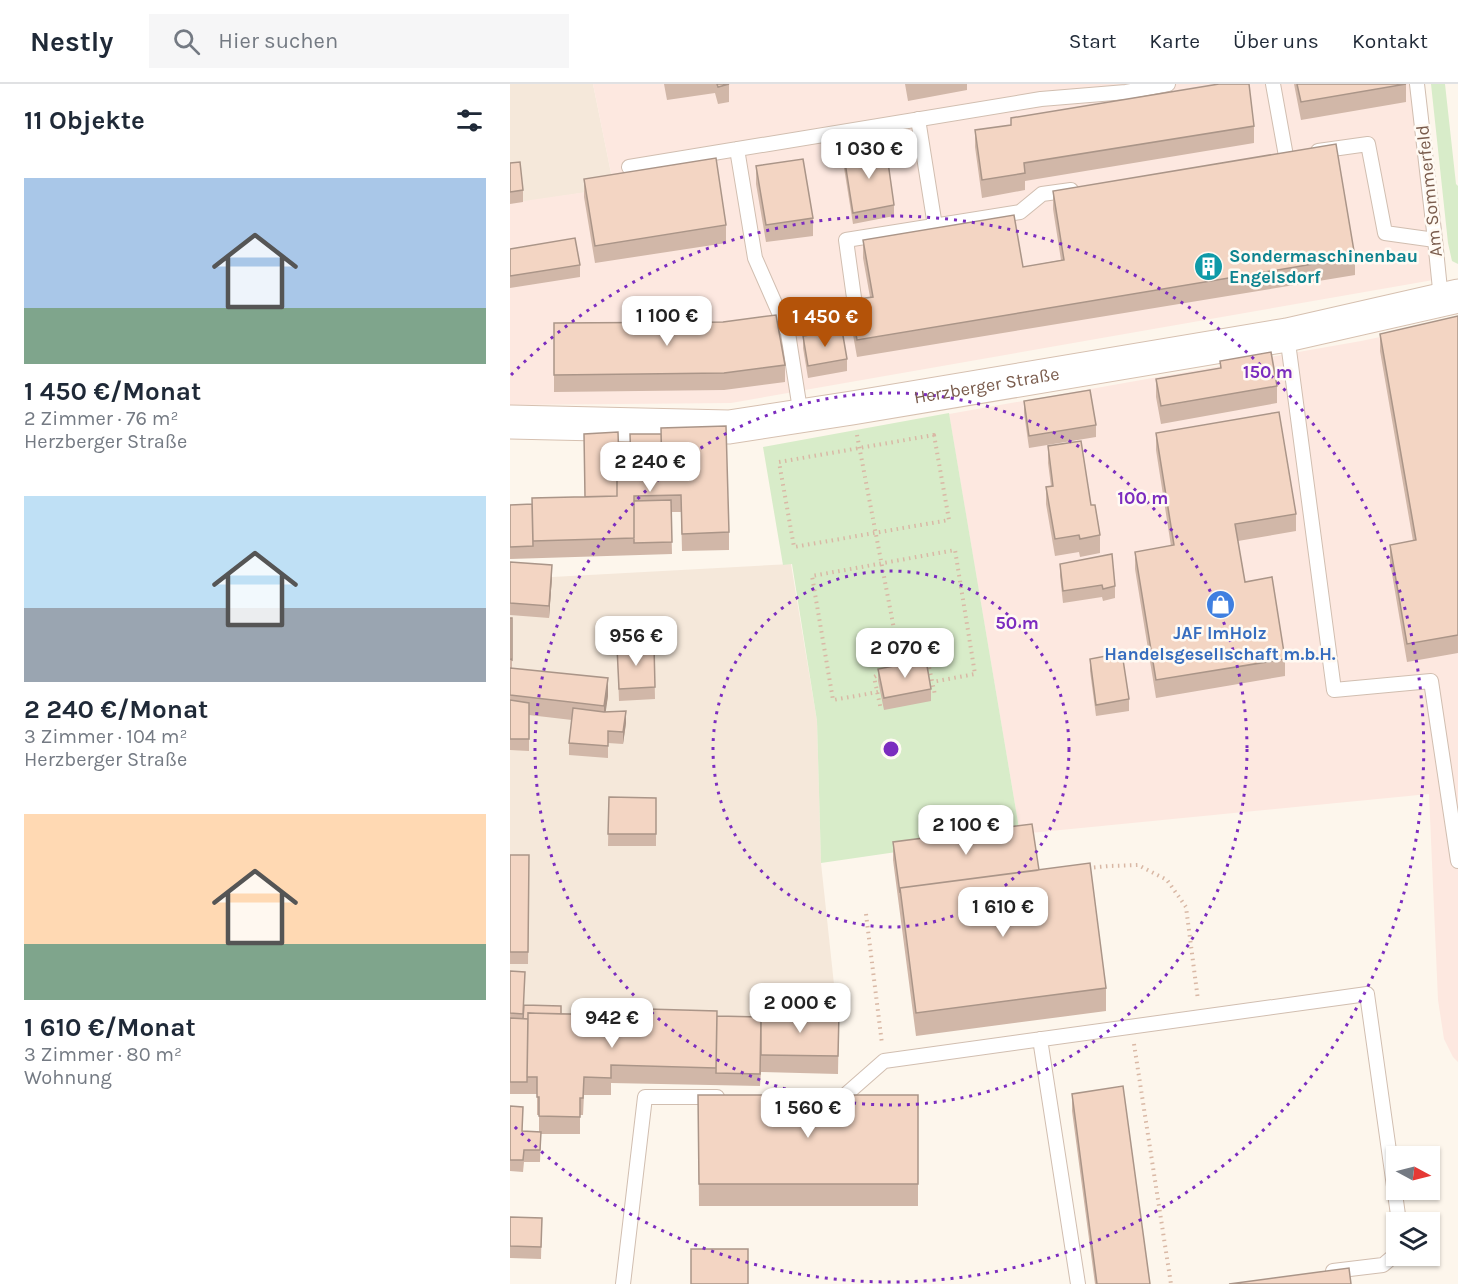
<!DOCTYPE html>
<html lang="de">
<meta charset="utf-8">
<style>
:root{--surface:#fff;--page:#f6f6f7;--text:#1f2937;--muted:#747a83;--line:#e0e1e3;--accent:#b45309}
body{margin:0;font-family:Karla,sans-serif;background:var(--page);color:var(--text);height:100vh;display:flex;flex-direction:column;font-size:22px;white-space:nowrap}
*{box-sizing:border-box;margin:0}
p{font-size:20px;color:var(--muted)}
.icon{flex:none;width:33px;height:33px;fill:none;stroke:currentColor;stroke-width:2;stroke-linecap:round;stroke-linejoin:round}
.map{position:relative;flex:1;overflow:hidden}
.details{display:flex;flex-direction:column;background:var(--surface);width:510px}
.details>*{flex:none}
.needle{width:39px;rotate:97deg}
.tools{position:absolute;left:876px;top:1062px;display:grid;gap:12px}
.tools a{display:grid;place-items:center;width:54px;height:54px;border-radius:0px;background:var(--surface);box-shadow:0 2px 4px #0004;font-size:30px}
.price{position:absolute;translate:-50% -51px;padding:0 14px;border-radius:12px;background:#fff;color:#222;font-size:20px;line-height:39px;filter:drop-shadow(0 2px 3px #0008)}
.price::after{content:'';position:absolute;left:50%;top:36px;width:18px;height:14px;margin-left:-9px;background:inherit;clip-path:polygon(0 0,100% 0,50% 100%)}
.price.selected{background:var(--accent);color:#fff}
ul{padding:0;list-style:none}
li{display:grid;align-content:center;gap:12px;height:318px;padding:0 24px}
li span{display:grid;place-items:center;height:186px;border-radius:0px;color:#555}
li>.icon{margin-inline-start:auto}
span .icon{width:108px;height:108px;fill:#fffc;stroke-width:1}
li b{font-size:26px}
h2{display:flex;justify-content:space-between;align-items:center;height:72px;padding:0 24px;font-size:26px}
header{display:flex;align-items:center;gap:36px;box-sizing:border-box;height:84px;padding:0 30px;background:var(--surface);border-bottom:2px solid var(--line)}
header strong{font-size:28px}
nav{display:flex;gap:33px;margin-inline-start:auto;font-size:21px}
.search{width:420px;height:54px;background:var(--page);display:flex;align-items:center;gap:15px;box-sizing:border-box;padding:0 21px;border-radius:0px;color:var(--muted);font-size:22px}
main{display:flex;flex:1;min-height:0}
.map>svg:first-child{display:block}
.residential{fill:#f5e8da}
.commercial{fill:#fde8e0}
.green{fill:#d8ecc9}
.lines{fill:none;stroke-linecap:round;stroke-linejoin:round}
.lane-casing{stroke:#d1beb0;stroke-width:16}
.secondary-casing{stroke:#d6c0b0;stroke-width:35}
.path{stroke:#d9b8a5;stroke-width:4;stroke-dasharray:1.5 4.5;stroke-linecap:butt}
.lane{stroke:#fff;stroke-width:14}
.secondary{stroke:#fff;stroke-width:33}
.wall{fill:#d1b7a8}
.shaded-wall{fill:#aa9588}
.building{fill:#f3d5c3;stroke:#aa9588;stroke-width:1.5}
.ring{fill:none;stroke:#7b2cbf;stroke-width:3;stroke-dasharray:3 6}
.labels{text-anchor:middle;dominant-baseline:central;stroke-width:5;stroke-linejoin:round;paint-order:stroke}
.street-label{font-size:18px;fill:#7a5c4d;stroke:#fffaf3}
.culture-label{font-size:18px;font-weight:bold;fill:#0d838f;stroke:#fffaf3;text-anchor:start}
.shop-label{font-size:18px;font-weight:bold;fill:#366cbe;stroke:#fffaf3}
.centre{fill:#7b2cbf;stroke:#fffaf3;stroke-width:3}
.ring-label{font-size:18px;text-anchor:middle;font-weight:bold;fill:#7b2cbf;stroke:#fffaf3;stroke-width:5;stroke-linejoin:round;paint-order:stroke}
</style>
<header>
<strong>Nestly</strong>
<div class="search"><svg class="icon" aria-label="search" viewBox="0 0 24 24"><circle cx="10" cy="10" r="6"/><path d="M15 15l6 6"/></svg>Hier suchen</div>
<nav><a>Start</a><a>Karte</a><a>Über uns</a><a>Kontakt</a></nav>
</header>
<main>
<section class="details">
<h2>11 Objekte<svg class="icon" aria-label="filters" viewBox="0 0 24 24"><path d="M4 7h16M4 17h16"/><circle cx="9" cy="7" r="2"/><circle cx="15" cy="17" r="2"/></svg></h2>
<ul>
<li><span style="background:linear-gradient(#a9c7e8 70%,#7fa58c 0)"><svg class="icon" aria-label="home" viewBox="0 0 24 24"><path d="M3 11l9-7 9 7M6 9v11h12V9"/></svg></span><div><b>1 450 €/Monat</b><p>2 Zimmer · 76 m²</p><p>Herzberger Straße</p></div></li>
<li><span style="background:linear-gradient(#bfe0f5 60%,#9aa5b1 0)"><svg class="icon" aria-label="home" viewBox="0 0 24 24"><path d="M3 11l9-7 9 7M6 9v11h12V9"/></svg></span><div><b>2 240 €/Monat</b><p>3 Zimmer · 104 m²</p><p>Herzberger Straße</p></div></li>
<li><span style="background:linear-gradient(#ffd9b3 70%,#7fa58c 0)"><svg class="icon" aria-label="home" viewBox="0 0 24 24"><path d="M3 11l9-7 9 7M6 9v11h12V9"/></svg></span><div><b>1 610 €/Monat</b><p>3 Zimmer · 80 m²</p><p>Wohnung</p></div></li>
</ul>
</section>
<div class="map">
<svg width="948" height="1200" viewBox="0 0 948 1200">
<rect width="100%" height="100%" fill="#fdf6ec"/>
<!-- residential -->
<path class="residential" d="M0,0H83L104,104L0,120Z
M281,480L307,637L311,779L329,947L103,942L0,946V490L42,493Z"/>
<!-- commercial -->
<path class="commercial" d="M83,0H907L929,195L221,319L0,321V119L104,104Z
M948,237V978L943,973L934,955L928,916L919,710L510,750L439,330L851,257Z"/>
<!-- green -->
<path class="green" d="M921,0H935L946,100L948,102V180L942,177L938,159Z
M439,329L510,750L311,779L307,637L282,480L273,481L253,363Z"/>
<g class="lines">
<defs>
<path id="lane" d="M763,0L776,72
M907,0L925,156L931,215
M408,35L425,142
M227,65L245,174L278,249L291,332
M808,67L858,60L875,149L925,156
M119,83L531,15L616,8L658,0
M345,221L336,156L510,128L532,110L561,106
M777,251L824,606L921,597L948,777
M530,955L568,1200
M319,1013H333L374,977L857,910L889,1138
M823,1187L873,1181L886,1170
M113,1200L135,1013H207"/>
<g id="secondary">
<path id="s1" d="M0,338L219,343L342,324L777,251L948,212"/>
</g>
</defs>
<!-- lane casing -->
<use href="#lane" class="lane-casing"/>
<!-- secondary casing -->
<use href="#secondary" class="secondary-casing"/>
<!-- path -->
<path class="path" d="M347,351L388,566L386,574L377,585
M424,351L439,436L284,463L269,378Z
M388,567C396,577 409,577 419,583L425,611
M371,589L364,593L371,626
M368,608L323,616L302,492L445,466L465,590L422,598
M578,784L599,782L628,781L657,796L676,823L688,916
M356,830L372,960
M624,960L661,1200"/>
<!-- lane -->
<use href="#lane" class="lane"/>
<!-- secondary -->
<use href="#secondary" class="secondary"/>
</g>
<!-- wall -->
<path class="wall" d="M154,0H219V18L208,20L205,9L157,16Z
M395,0H457V6L398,17Z
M784,0H896V18L791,36Z
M744,42V59L515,97V106L472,114L465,63V46Z
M334,72L384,121V132L343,140L334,84Z
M0,79L13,106V118L0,120Z
M246,82L303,134V152L256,158L246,100Z
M74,95L216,141V159L85,179L74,113Z
M543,107L845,173V191L347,273L340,234V216L360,213L353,174V156L513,183L551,176L543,125Z
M0,165L70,181V193L0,204Z
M948,232V569L897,578L880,478V461L903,457L870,267V250Z
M213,238L275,281V298L214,306L44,308V239Z
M293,252L337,275V287L298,294L293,264Z
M710,277L767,302V319L651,340L646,313V295L710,284Z
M514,317L586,341V353L519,364L514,329Z
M646,349L786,430V447L728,457L735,498L775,575V592L646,614L625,485V468L661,462L646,366Z
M120,350H151L219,448V466L172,467L171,428H161L162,470L0,475V421L22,420L75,413L109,379L113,394L152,393V392L121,393Z
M538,362L590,451V469L570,473L569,468L545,472L536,420V403L541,402L538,379Z
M0,478L42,493L39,534L0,531Z
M550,480L605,502V514L593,517L592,513L553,519L550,492Z
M0,534H2V584L98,612L95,628L116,639L113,660L98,659V674L59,671V659L62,636L19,631V667L0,666Z
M144,562L145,615L109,617L107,563Z
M580,575L619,615V627L586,632L580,587Z
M368,585L421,605V617L374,626L368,597Z
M99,713L146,714V762H98Z
M383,758L529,786L596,904V927L406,952L383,776Z
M0,771H19L18,880H0Z
M0,887L14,921L51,930L251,933L329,929L328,990L251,988L250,1002L101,999V1011H74L73,1031H70V1050H31L30,1078H14L13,1088L0,1087V1022L12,1047L29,1048V1031H27V1010H0Z
M562,1010L640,1200H585L562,1027Z
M188,1011H408V1122H189Z
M0,1133L32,1134L31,1175L0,1174Z"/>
<!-- shaded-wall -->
<path class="shaded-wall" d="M42,481V493L39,534V522Z
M98,594V612L94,640V622Z
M116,627V639L113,660V648Z"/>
<!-- building -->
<path class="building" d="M207,0H219L208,3Z
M709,0H739L744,42L514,79L515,89L472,96L465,46L501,41V34Z
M787,0H896L791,18Z
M826,60L845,173L347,256L340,216L363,213L353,156L504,131L513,183L554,176L543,107Z
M376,64L384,121L343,129L334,72Z
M206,74L216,141L85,162L74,95Z
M293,75L303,134L256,141L246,82Z
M10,78L13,106L0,108V79Z
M65,154L70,181L0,192V165Z
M266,231L275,281L214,289L44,291V239L213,238Z
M948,232V551L897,560L880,461L906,456L870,250Z
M332,246L337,275L298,282L293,252Z
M761,268L767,302L651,322L646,295L711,284L710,277Z
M580,306L586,341L519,352L514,317Z
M769,328L786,430L725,440L735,498L762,493L775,575L646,596L625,468L664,461L646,349Z
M216,342L219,448L172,450L171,411L124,412V454L23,457L22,414L107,412V394L152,393L151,344Z
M108,348L109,379H113V394H107V412L75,413L74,350Z
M120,350H151L152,381L121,382Z
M571,357L581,421H585L590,451L570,455L569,451L545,455L536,403L543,402L538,362Z
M161,416L162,458L124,459V417Z
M22,420L23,462L0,463V421Z
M602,470L605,502L593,505L592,501L553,507L550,480Z
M0,478L42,481L39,522L0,519Z
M0,534H2V576L0,575Z
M144,562L145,603L109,605L107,563Z
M612,569L619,615L586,621L580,575Z
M416,576L421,605L374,614L368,585Z
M0,584L98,594L94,622L0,611Z
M0,616L19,619V655H0Z
M63,624L94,628L116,627L113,648L98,647V662L59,659Z
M99,713L146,714V750H98Z
M522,740L529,786L390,804V809L383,758Z
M0,771H19L18,868H0Z
M580,779L596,904L406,929L390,804Z
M0,887L15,888L13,930L0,929Z
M14,921L51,922V930L18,929V935H13Z
M102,924L207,927L206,984L101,981V994L74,993L73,1014H70V1033L29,1032V1013H27V993H17L18,929L102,931Z
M251,928L329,929L328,972L251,971Z
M207,932L251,933L250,990L206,989Z
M0,934L18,935L17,998H0Z
M613,1002L640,1200H587L562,1010Z
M188,1011H408V1100H189Z
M0,1022L13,1023L12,1047L31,1048L30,1066H14L13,1076H0Z
M0,1133L32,1134L31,1163L0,1162Z
M181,1165H238V1200H181Z
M839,1184L841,1200H719Z"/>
<!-- distance rings -->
<g class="ring">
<circle cx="381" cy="665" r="178"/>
<circle cx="381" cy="665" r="356"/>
<path d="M1 291A533 533 0 1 1 1 1039"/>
</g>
<!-- icons -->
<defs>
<symbol id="building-disc" viewBox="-11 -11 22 22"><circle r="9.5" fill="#0f9aa8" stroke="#fffaf3"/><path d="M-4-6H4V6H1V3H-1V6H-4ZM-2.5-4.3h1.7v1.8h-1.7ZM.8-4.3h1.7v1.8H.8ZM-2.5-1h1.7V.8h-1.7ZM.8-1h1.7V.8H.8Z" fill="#fff"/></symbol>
<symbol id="shop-disc" viewBox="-11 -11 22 22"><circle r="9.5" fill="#3f7fe0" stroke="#fffaf3"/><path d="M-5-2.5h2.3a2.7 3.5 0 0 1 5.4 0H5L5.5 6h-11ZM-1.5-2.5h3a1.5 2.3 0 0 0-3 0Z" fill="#fff"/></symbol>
</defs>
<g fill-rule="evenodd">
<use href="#building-disc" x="682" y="166" width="33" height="33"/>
<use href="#shop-disc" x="694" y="504" width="33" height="33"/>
</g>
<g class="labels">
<!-- street labels -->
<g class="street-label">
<text transform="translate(919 107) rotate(-96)">Am Sommerfeld</text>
<text stroke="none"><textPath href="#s1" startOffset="480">Herzberger Straße</textPath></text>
</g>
<!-- culture labels -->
<g class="culture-label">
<text x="719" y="172">Sondermaschinenbau<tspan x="719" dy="21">Engelsdorf</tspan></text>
</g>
<!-- shop labels -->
<g class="shop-label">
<text x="710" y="549">JAF ImHolz<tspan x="710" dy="21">Handelsgesellschaft m.b.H.</tspan></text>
</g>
</g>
<circle cx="381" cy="665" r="9" class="centre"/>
<g class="ring-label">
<text x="758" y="294">150 m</text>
<text x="633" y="420">100 m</text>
<text x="507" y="545">50 m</text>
</g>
</svg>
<div class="tools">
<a><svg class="needle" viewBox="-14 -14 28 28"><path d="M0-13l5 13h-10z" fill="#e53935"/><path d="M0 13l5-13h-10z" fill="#747a83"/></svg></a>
<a><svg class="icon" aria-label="layers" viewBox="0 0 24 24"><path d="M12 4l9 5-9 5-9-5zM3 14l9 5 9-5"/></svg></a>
</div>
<b class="price" style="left:359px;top:96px">1 030 €</b>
<b class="price" style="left:157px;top:263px">1 100 €</b>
<b class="price selected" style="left:315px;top:264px">1 450 €</b>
<b class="price" style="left:140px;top:409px">2 240 €</b>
<b class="price" style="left:126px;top:583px">956 €</b>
<b class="price" style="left:395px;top:595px">2 070 €</b>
<b class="price" style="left:456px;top:772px">2 100 €</b>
<b class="price" style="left:493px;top:854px">1 610 €</b>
<b class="price" style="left:290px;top:950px">2 000 €</b>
<b class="price" style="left:102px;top:965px">942 €</b>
<b class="price" style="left:298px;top:1055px">1 560 €</b>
</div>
</main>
